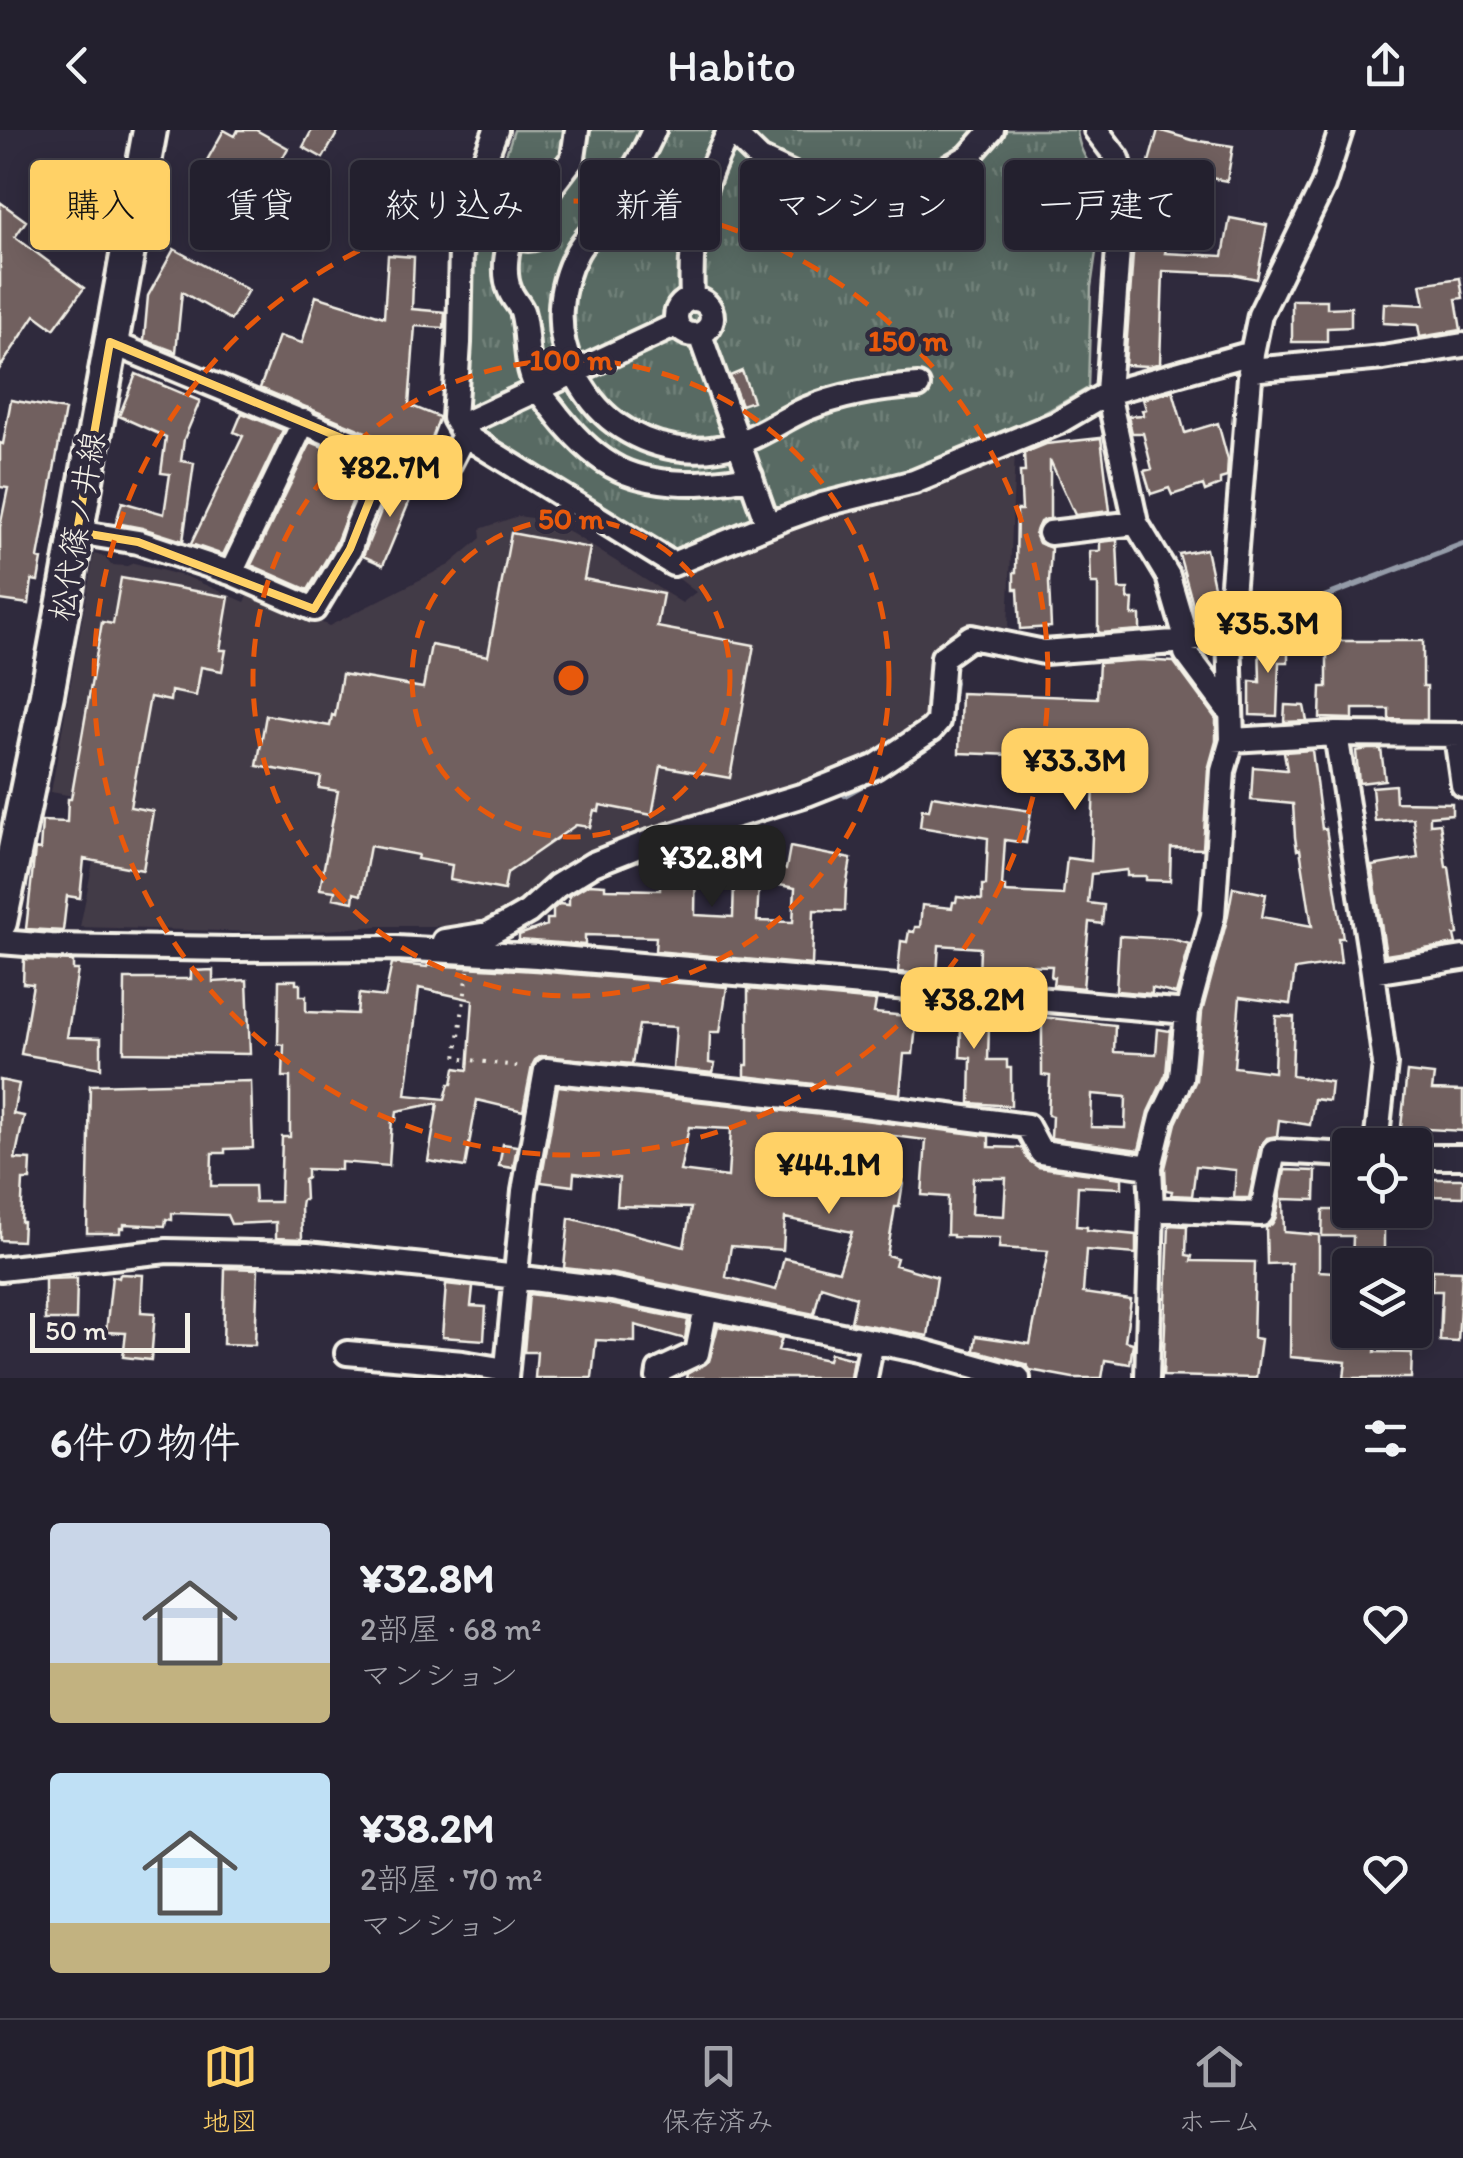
<!DOCTYPE html>
<html lang="ja">
<meta charset="utf-8">
<style>
:root{--surface:#23202e;--page:#2f2d3a;--text:#f1f3f6;--muted:#a3a3aa;--line:#403e4a;--accent:#ffd166}
body{margin:0;font-family:Itim,"Klee One",sans-serif;background:var(--page);color:var(--text);height:100vh;display:flex;flex-direction:column;font-size:38px;white-space:nowrap}
*{box-sizing:border-box;margin:0}
p{font-size:32px;color:var(--muted)}
.icon{flex:none;width:55px;height:55px;fill:none;stroke:currentColor;stroke-width:2;stroke-linecap:round;stroke-linejoin:round}
.map{position:relative;height:1248px;overflow:hidden}
.details{display:flex;flex-direction:column;background:var(--surface);flex:1}
.details>*{flex:none}
.hud{position:absolute;left:30px;top:30px;width:1405px;height:90px;display:flex;gap:20px}
.controls{position:absolute;left:1332px;top:998px;display:grid;gap:20px}
.controls a{display:grid;place-items:center;width:100px;height:100px;border-radius:10px;background:var(--surface);box-shadow:0 5px 25px #0003,0 0 0 2px var(--line);font-size:50px}
.scale{position:absolute;left:30px;bottom:25px;width:160px;box-sizing:border-box;padding-left:10px;border:5px solid #f4f1e8;border-top:0;font-size:28px;line-height:35px;white-space:nowrap;color:#f4f1e8;-webkit-text-stroke:8px #2f2a3d;paint-order:stroke}
.price{position:absolute;translate:-50% -85px;padding:0 22px;border-radius:20px;background:var(--accent);color:#111;font-size:32px;line-height:65px;filter:drop-shadow(0 2px 5px #0008)}
.price::after{content:'';position:absolute;left:50%;top:60px;width:30px;height:22px;margin-left:-15px;background:inherit;clip-path:polygon(0 0,100% 0,50% 100%)}
.price.on{background:#222;color:#fff}
ul{padding:0;list-style:none}
li{display:flex;align-items:center;gap:30px;height:250px;padding:0 50px}
li span{display:grid;place-items:center;flex:none;width:280px;height:200px;border-radius:10px;color:#555}
li>.icon{margin-inline-start:auto}
span .icon{width:120px;height:120px;fill:#fffc;stroke-width:1}
li b{font-size:42px}
h2{display:flex;justify-content:space-between;align-items:center;height:120px;padding:0 50px;font-size:42px}
.chip{padding:0 35px;border-radius:10px;background:var(--surface);box-shadow:0 5px 25px #0003,0 0 0 2px var(--line);font-size:35px;line-height:90px}
.chip.on{background:var(--accent);color:#111}
header{display:flex;justify-content:space-between;align-items:center;height:130px;padding:0 50px;background:var(--surface);font-size:45px;font-weight:600}
.dock{display:flex;justify-content:space-around;align-items:center;height:140px;border-top:2px solid var(--line);background:var(--surface);font-size:28px;color:var(--muted)}
.dock a{display:grid;justify-items:center;gap:5px}
.dock .on{color:var(--accent)}
.map>svg:first-child{display:block}
.built{fill:#433a47}
.grass{fill:url(#grass-tufts);stroke:#a6aea6;stroke-width:2.5}
.lines{fill:none;stroke-linecap:round;stroke-linejoin:round}
.stream{stroke:#949ba8;stroke-width:6}
.building{fill:#71615f;stroke:#f4f1e8;stroke-width:2.5;fill-rule:evenodd}
.street-casing{stroke:#f4f1e8;stroke-width:30}
.secondary-casing{stroke:#f4f1e8;stroke-width:40}
.path{stroke:#f4f1e8;stroke-width:4;stroke-dasharray:2.5 8;stroke-linecap:butt}
.street{stroke:#2f2a3d;stroke-width:22}
.secondary{stroke:#2f2a3d;stroke-width:32}
.marked{fill:none;stroke:#ffd166;stroke-width:8;stroke-linejoin:round}
.ring{fill:none;stroke:#e8590c;stroke-width:5;stroke-dasharray:18 12}
.labels{text-anchor:middle;dominant-baseline:central;stroke-width:9;stroke-linejoin:round;paint-order:stroke}
.street-label{font-size:32px;fill:#f4f1e8;stroke:#2f2a3d}
.centre{fill:#e8590c;stroke:#2f2a3d;stroke-width:5}
.ring-label{font-size:30px;text-anchor:middle;font-weight:bold;fill:#e8590c;stroke:#2f2a3d;stroke-width:9;stroke-linejoin:round;paint-order:stroke}
</style>
<header><svg class="icon" aria-label="back" viewBox="0 0 24 24"><path d="M15 5l-7 7 7 7"/></svg>Habito<svg class="icon" aria-label="share" viewBox="0 0 24 24"><path d="M12 15V3M7 8l5-5 5 5M5 13v7h14v-7"/></svg></header>
<div class="map">
<svg width="1463" height="1248" viewBox="0 0 1463 1248">
<defs>
<pattern id="grass-tufts" width="24" height="20" patternUnits="userSpaceOnUse" patternTransform="scale(2.5)"><rect width="24" height="20" fill="#596b63"/><path d="M3 7l-1-3M5 7V3M7 7l1-3M15 17l-1-3M17 17v-4M19 17l1-3" fill="none" stroke="#718179"/></pattern>
</defs>
<rect width="100%" height="100%" fill="#2f2a3d"/>
<filter id="ink" filterUnits="userSpaceOnUse"><feTurbulence type="fractalNoise" baseFrequency=".01" numOctaves="2"/><feDisplacementMap in="SourceGraphic" scale="20" xChannelSelector="R" yChannelSelector="G"/><feConvolveMatrix kernelMatrix="1 2 1 2 8 2 1 2 1" color-interpolation-filters="sRGB"/></filter>
<g filter="url(#ink)">
<!-- built -->
<path class="built" d="M1015,320L1008,498L970,495L943,509L935,523L932,583L921,596L805,658L716,679L646,700L577,729L534,771L499,790L449,796H377L289,803L80,797L105,672L51,662L94,424L105,427L111,435L127,436L134,433L187,447L245,472L251,461L329,496L449,435L481,408L480,399L518,386L552,391L682,473L696,462L674,445L769,400Z"/>
<!-- grass -->
<path class="grass" d="M514,0H1077C1079,30 1101,42 1104,66L1091,157L1088,258L1007,304L913,342L669,428L467,301L464,272L476,116Z"/>
<g class="lines">
<!-- stream -->
<path class="stream" d="M1324,467L1463,414
M902,632C950,605 947,605 954,552
M845,665L870,651"/>
</g>
<!-- building -->
<path class="building" d="M224,0L235,6L238,0H256L288,18L244,100L204,78L214,60L196,50Z
M312,0H339L323,28L303,17Z
M1158,0L1192,10L1233,16L1227,51L1184,43L1165,123L1223,126L1230,88L1267,95L1257,149L1232,144L1163,141L1160,233L1150,236L1125,235L1133,124L1136,107H1134V98L1147,46H1145Z
M0,72L26,91L15,107L84,158L54,199L35,185L0,238Z
M412,84L440,85L438,119L410,117Z
M174,119L248,160L231,190L182,162L176,222L144,210L148,166Z
M388,125L414,127L412,179L445,182L444,198L415,196L409,275L439,287V289L426,324L392,313L260,258L279,206L302,213L316,166L384,187Z
M1460,148L1463,168L1456,169L1461,200L1420,207L1418,195L1383,193L1384,173L1425,175L1421,154Z
M1292,170H1327V178L1351,177V197L1327,198V212H1292Z
M742,241L753,271L741,275L730,246Z
M136,244L200,271L184,309L181,331L194,333L183,411L142,398L116,393L122,372L164,384L170,344L161,343L166,307L119,286Z
M1173,261L1185,303L1218,293L1228,330L1227,347L1220,349V355L1205,361L1203,355L1172,365L1169,358L1151,364L1144,341L1152,339L1143,303H1132L1128,286L1144,285L1142,280L1146,279L1143,269Z
M11,270L65,280L38,428L42,429L38,451L32,450L29,474L0,470V397L8,358L0,357V313L3,314Z
M242,283L283,300L223,425L191,414L243,306L234,302Z
M1101,308L1110,381L1075,385L1050,330V388L1040,392L1035,404L1039,413L1051,418L1049,453L1051,497L1020,499L1018,459H1014V442H1016L1017,380H1022L1020,342H1025L1024,323L1046,314Z
M311,312L367,335L336,413L308,460L251,435Z
M395,346L417,353L383,435L363,426Z
M511,403L590,418L584,449L663,464L657,497L754,515L730,648L661,636L652,685L600,675L599,681L594,680L590,697L576,695L507,743L504,760L450,750L452,735L417,729L418,725L370,716L361,765L354,763L353,772L333,768L335,761L320,759L338,661L319,658L321,647L257,636L266,585L330,596L332,585L335,586L342,544L423,558L431,515L488,526Z
M1117,410L1119,459H1128V469H1133L1132,485H1140V500L1100,503L1098,501V454H1091L1090,421H1100V412Z
M1206,419L1217,470L1216,477L1195,482L1179,424Z
M121,448L229,467L220,520H226L222,541L201,537L196,566L171,561L170,571L150,567L130,677L153,681L143,740L84,729L80,768L67,766L63,801L26,799L35,719L40,720L42,691L67,692L68,669H71L102,492L113,494Z
M1288,506V532H1279L1277,586L1250,585V551L1260,552L1259,507Z
M1331,511H1423V556H1427V590L1389,589V579H1353V589L1320,588L1321,557H1327V519H1331Z
M1140,530L1174,532L1216,589V611L1208,640L1203,719L1171,718L1170,751L1146,750V746H1127V740L1091,744L1088,773L1104,775L1102,794L1089,792L1083,858L1053,855L1054,847H1051L1052,836L1017,835L1016,852L979,849L980,818L939,815L937,845L898,842L901,811L907,812L909,801L914,802L915,797H920L922,775L952,778L953,772H956L957,767L982,770V755H986L988,708L920,697L922,679L929,680L932,666L1031,681L1026,713L1005,710L1002,757H1005V762L1063,765L1067,728L1091,731L1095,628L959,623L961,563L1097,568L1099,533Z
M1285,575L1304,576L1307,591L1284,592Z
M1368,619H1381L1385,650L1359,653L1356,621Z
M1312,620L1322,699L1326,698L1343,808H1338L1341,833L1295,840L1290,874L1240,867L1234,937L1274,942L1276,886L1294,887L1292,946L1331,952L1329,971L1314,969L1310,995L1279,990L1277,1006L1267,1008L1260,1017L1249,1068H1234L1236,1040L1196,1036L1192,1066L1171,1065L1172,1061L1166,1060L1165,1038L1176,993L1196,950L1202,882L1227,790L1233,757L1266,764L1262,787L1312,796L1300,719L1297,720L1295,707L1293,674L1251,670L1253,637L1287,640L1284,622Z
M1395,655L1396,672L1452,673V684L1430,686V694L1440,693L1446,737H1449L1458,804L1454,805L1456,814L1386,825L1372,736L1418,728L1413,688L1375,691L1372,657Z
M790,717L851,729L846,758L845,781L814,780L812,835L655,821L656,807L585,805V815L519,810V805L547,795V789H553V779L559,774L569,775V766L589,754L605,755V759L660,760V724L696,719L695,785L733,787L734,751H729L730,727L749,728L748,738L786,739ZM759,751L795,758L793,792L757,791Z
M1119,806L1172,809L1190,814L1176,864L1152,858V864L1116,861Z
M24,829L73,831V840H78L67,907L101,908V938L21,924L33,854L23,853Z
M392,833L427,837L428,835L536,841L727,857L720,902H710L709,933L715,934L713,943L673,939L676,897L639,895L632,934L541,926L535,930L532,936L523,981L477,970L465,1037L428,1031L438,973L397,981L396,990L392,989L389,1036L341,1032V1040L307,1039V1048L304,1050L305,1070H302L301,1076L302,1109L276,1108V1092L231,1094L227,1085L172,1083V1090L166,1089L165,1096L124,1094V1098H120V1103H87L90,955L251,951L253,1018L225,1019V1023H212L211,1056H254L255,1072H280L282,1007H290V947H283L284,915L278,914L279,850H296V854H300V866H306V882L357,884L359,864L385,867ZM419,858L473,870L468,940L455,938L452,954H449L445,969L406,965Z
M213,840V852L247,850L250,924L124,922L125,849H191V841Z
M748,859L876,871L874,883L917,887L913,924H904L900,964L745,946V935H748Z
M918,874L984,880V894L989,895L988,930H1007V938H1011V976L970,973L971,928L960,927L961,897L917,896Z
M1042,887L1115,895L1114,922L1156,924L1158,899L1170,901L1166,944L1148,982L1139,1020L1051,1008L1052,986L1048,985L1050,946L1042,945ZM1092,964L1126,967L1125,998L1091,997Z
M1407,942L1434,945L1432,960L1463,961V1001L1428,999L1427,1012L1399,1015Z
M0,950L19,954L13,984L24,986L15,1029L31,1030L30,1050H23L21,1092H23L22,1111L0,1110Z
M558,956L832,986L989,1006V1017L1022,1018L1028,1030L1038,1037L1122,1048V1058L1078,1056L1076,1096L1087,1097V1100L1136,1105V1124L1086,1120L1083,1163L1131,1170L1125,1211L1133,1213L1130,1234L1105,1230L1102,1248H1073L1030,1240L1026,1234L974,1220L976,1206L1030,1214L1048,1121L999,1118L1000,1108L953,1107V1105H947L948,1067L922,1065L926,1010L878,1004L874,1030L779,1009L777,1045L787,1046L786,1053L828,1062L830,1048L903,1053L899,1077H895L887,1125L897,1128L895,1135L937,1147L928,1206L851,1192L856,1167L821,1156L814,1184L615,1144L564,1138L569,1088L684,1117L691,1078L617,1076L619,1048L574,1043L573,1056L541,1052ZM689,997L731,999L728,1047L680,1041ZM973,1048H1006L1004,1086L971,1084ZM785,1088L852,1102L839,1141L784,1128L776,1160L726,1147L731,1116L783,1120Z
M503,1014L517,1016L513,1038L499,1036Z
M1285,1040L1316,1041L1315,1070L1283,1069L1284,1102L1319,1105V1141L1350,1143V1162L1335,1161L1338,1200H1377L1375,1222L1412,1223L1411,1248H1344L1346,1232L1290,1227L1291,1133L1267,1134L1266,1098L1272,1094L1276,1087Z
M1433,1049H1463V1067L1433,1066Z
M1323,1080H1384V1135H1352L1353,1106H1322Z
M1169,1095L1187,1096L1186,1125L1192,1126L1191,1131L1255,1132L1253,1208L1261,1209L1256,1248L1163,1246Z
M225,1138L258,1139L255,1215L223,1214Z
M1433,1140L1462,1141L1458,1212L1440,1211L1442,1161H1432Z
M120,1144L143,1145L141,1182L155,1183L151,1230L123,1227L126,1203L106,1202L112,1146L119,1148Z
M77,1148L76,1190H45V1149Z
M446,1154L473,1157L471,1176L486,1177L484,1210L442,1207Z
M529,1164L610,1174L688,1190L685,1209L635,1195V1212L596,1210L592,1248H535L537,1222H524Z
M718,1196L782,1208L778,1220L828,1230L830,1223L853,1229L850,1248H686L687,1244L709,1231Z"/>
<g class="lines">
<defs>
<path id="street" d="M496,0L475,55L461,118L459,213L454,288L464,305L673,434L783,389L822,375L914,352L1057,293L1108,263L1252,223
M654,0C640,33 619,61 600,92C593,102 583,111 577,122C557,159 555,203 573,240C583,260 596,279 615,293C651,319 696,327 738,313C762,305 783,289 806,279C842,264 880,258 918,256
M730,0L760,29L813,54L871,61L924,52L969,26L992,0
M1096,0L1118,29L1123,47L1108,263L1136,393L1168,446L1187,511L1186,523L1229,581
M510 91a18 18 0 1 1 36 0a18 18 0 1 1-36 0Z
M538,74L573,28L577,0
M515,102C505,117 503,145 510,161C513,169 519,174 522,181C529,206 524,232 536,256C542,267 552,277 559,287C600,338 633,354 698,353C717,352 732,351 751,346
M692,168C689,101 699,59 730,0
M676 187a18 18 0 1 1 36 0a18 18 0 1 1-36 0Z
M700,205L765,387
M110,212L387,327L443,346L464,305
M1250,240L1383,228L1463,215
M459,296L676,195
M77,402L138,412L231,443L314,479L350,419L358,394L387,327
M1050,403L1136,393
M231,443L304,291
M1336,604L1373,842L1385,934L1376,1015
M1456,606L1463,655
M1232,610L1336,604L1463,605
M444,811L488,804L509,793L528,782L557,756L593,734L649,712L807,664L875,637L931,600L938,592L943,527L971,507L1044,522L1187,511L1229,502
M0,812L51,816L232,819L396,818L537,826L1187,882
M1373,842L1463,828
M1415,1027H1463
M1152,1079L1261,1084L1274,1021L1350,1025
M0,1139L167,1121L307,1124L443,1138L612,1159L921,1221L1018,1248
M347,1223L463,1233L506,1240
M506,1248L524,1061L546,940L834,971L1027,996L1041,1022L1150,1037
M658,1248L659,1241L697,1223L706,1178
M865,1248L872,1211
M1147,1248L1152,1079L1150,1037L1162,988L1181,948L1187,882L1213,786L1223,641L1232,610L1229,502L1252,223L1260,185L1323,56L1341,0"/>
<path id="secondary" d="M0,792L47,564L150,0"/>
</defs>
<!-- street casing -->
<use href="#street" class="street-casing"/>
<!-- secondary casing -->
<use href="#secondary" class="secondary-casing"/>
<!-- path -->
<path class="path" d="M468,841L456,928L523,937"/>
<!-- street -->
<use href="#street" class="street"/>
<!-- secondary -->
<use href="#secondary" class="secondary"/>
</g>
</g>
<!-- marked area -->
<path class="marked" d="M110,212L387,327L350,419L314,479L138,412L77,402Z"/>
<!-- distance rings -->
<g class="ring">
<circle cx="571" cy="548" r="159"/>
<circle cx="571" cy="548" r="318"/>
<circle cx="571" cy="548" r="477"/>
</g>
<g class="labels">
<!-- street labels -->
<g class="street-label">
<text transform="translate(77 396) rotate(-80)">松代篠ノ井線</text>
</g>
</g>
<circle cx="571" cy="548" r="15" class="centre"/>
<g class="ring-label">
<text x="908" y="221">150 m</text>
<text x="571" y="240">100 m</text>
<text x="571" y="399">50 m</text>
</g>
</svg>
<div class="controls">
<a><svg class="icon" aria-label="locate" viewBox="0 0 24 24"><circle cx="12" cy="12" r="6"/><path d="M12 2v4M12 18v4M2 12h4M18 12h4"/></svg></a>
<a><svg class="icon" aria-label="layers" viewBox="0 0 24 24"><path d="M12 4l9 5-9 5-9-5zM3 14l9 5 9-5"/></svg></a>
</div>
<div class="scale">50 m</div>
<b class="price" style="left:390px;top:390px">¥82.7M</b>
<b class="price" style="left:1268px;top:546px">¥35.3M</b>
<b class="price" style="left:1075px;top:683px">¥33.3M</b>
<b class="price on" style="left:712px;top:780px">¥32.8M</b>
<b class="price" style="left:974px;top:922px">¥38.2M</b>
<b class="price" style="left:829px;top:1087px">¥44.1M</b>
<div class="hud">
<a class="chip on">購入</a>
<a class="chip">賃貸</a>
<a class="chip">絞り込み</a>
<a class="chip">新着</a>
<a class="chip">マンション</a>
<a class="chip">一戸建て</a>
</div>
</div>
<section class="details">
<h2>6件の物件<svg class="icon" aria-label="filters" viewBox="0 0 24 24"><path d="M4 7h16M4 17h16"/><circle cx="9" cy="7" r="2"/><circle cx="15" cy="17" r="2"/></svg></h2>
<ul>
<li><span style="background:linear-gradient(#c9d6e8 70%,#c2b280 0)"><svg class="icon" aria-label="home" viewBox="0 0 24 24"><path d="M3 11l9-7 9 7M6 9v11h12V9"/></svg></span><div><b>¥32.8M</b><p>2部屋 · 68 m²</p><p>マンション</p></div><svg class="icon" aria-label="heart" viewBox="0 0 24 24"><path d="M12 20l-8-8c-3-5 5-10 8-4 3-6 11-1 8 4z"/></svg></li>
<li><span style="background:linear-gradient(#bfe0f5 75%,#c2b280 0)"><svg class="icon" aria-label="home" viewBox="0 0 24 24"><path d="M3 11l9-7 9 7M6 9v11h12V9"/></svg></span><div><b>¥38.2M</b><p>2部屋 · 70 m²</p><p>マンション</p></div><svg class="icon" aria-label="heart" viewBox="0 0 24 24"><path d="M12 20l-8-8c-3-5 5-10 8-4 3-6 11-1 8 4z"/></svg></li>
</ul>
</section>
<nav class="dock">
<a class="on"><svg class="icon" aria-label="map" viewBox="0 0 24 24"><path d="M3 6l6-2 6 2 6-2v14l-6 2-6-2-6 2zM9 4v14M15 6v14"/></svg>地図</a>
<a><svg class="icon" aria-label="saved" viewBox="0 0 24 24"><path d="M7 4h10v16l-5-4-5 4z"/></svg>保存済み</a>
<a><svg class="icon" aria-label="home" viewBox="0 0 24 24"><path d="M3 11l9-7 9 7M6 9v11h12V9"/></svg>ホーム</a>
</nav>
